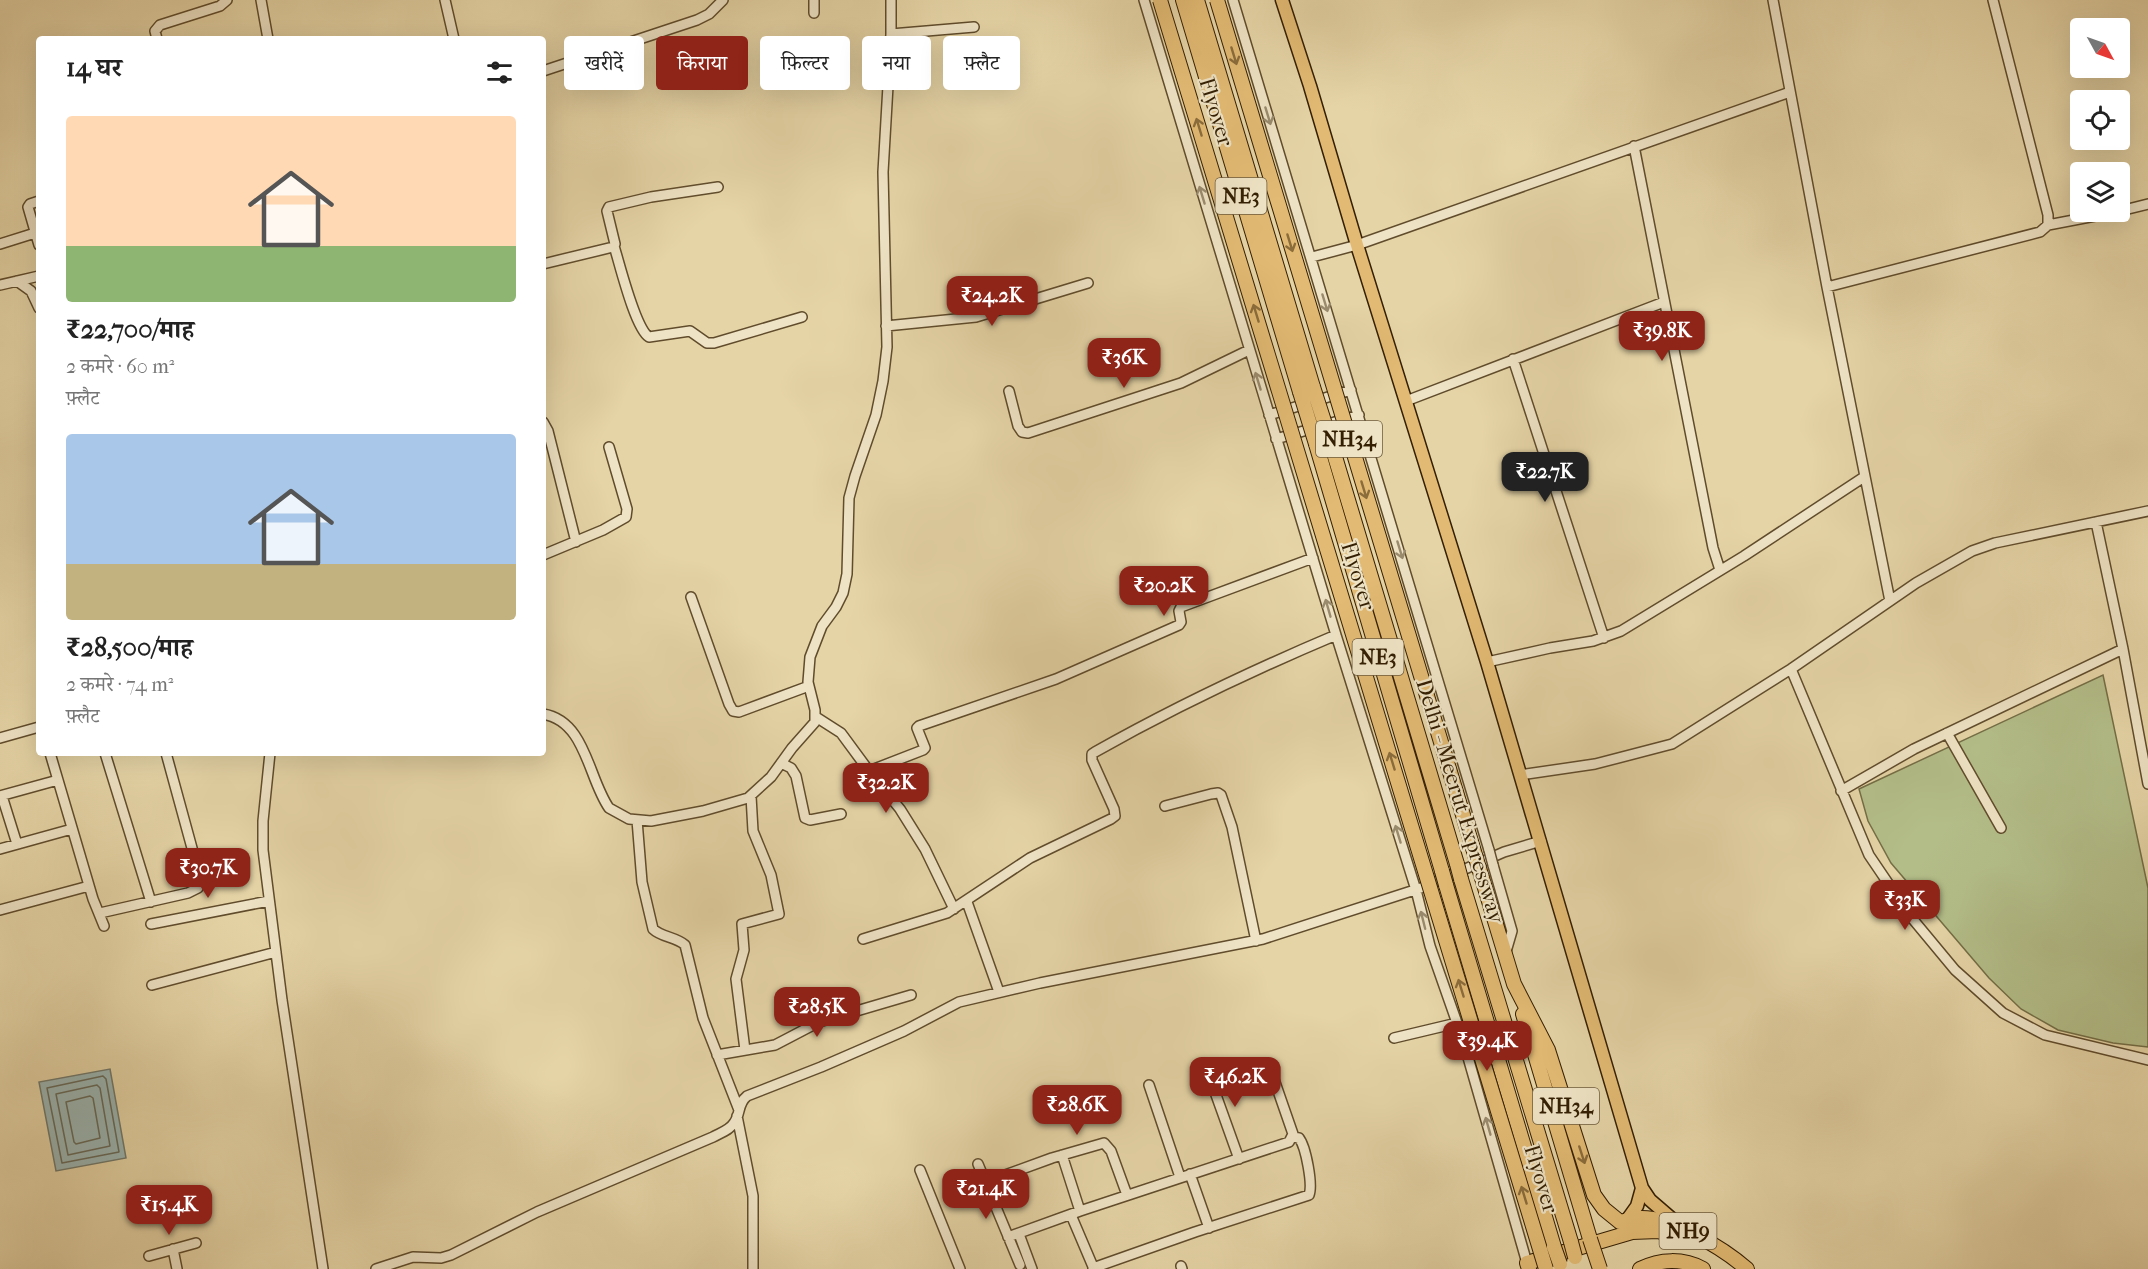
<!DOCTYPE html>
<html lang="hi">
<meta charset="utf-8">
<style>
:root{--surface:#fff;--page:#f6f6f6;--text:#222;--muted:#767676;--accent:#8f2418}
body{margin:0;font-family:"IM FELL French Canon","Noto Serif Devanagari",serif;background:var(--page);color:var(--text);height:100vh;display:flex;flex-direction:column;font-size:22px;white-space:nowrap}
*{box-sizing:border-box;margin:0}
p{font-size:20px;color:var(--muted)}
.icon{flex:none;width:33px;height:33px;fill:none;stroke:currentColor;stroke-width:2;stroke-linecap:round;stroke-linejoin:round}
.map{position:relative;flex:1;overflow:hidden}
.sheet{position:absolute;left:36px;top:36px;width:510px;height:720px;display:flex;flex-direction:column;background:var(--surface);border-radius:6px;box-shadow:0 6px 24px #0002}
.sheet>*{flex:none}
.guide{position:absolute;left:564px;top:36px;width:570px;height:54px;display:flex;gap:12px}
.needle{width:39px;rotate:130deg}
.fabs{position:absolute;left:2070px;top:18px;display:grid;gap:12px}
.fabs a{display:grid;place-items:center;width:60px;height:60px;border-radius:6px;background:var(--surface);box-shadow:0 6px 24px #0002;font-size:30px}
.price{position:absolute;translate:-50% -51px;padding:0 14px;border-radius:12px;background:var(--accent);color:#fff;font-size:20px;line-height:39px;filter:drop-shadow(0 2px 3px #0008)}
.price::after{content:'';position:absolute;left:50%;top:36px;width:18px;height:14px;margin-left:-9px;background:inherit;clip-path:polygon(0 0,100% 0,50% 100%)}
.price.current{background:#222;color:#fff}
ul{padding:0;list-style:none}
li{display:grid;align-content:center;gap:12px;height:318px;padding:0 30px}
li span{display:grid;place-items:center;height:186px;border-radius:6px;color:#555}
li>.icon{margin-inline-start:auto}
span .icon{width:108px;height:108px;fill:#fffc;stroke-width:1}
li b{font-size:26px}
h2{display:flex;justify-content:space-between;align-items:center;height:72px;padding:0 30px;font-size:26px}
.tag{padding:0 21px;border-radius:6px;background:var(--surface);box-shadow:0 6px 24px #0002;font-size:21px;line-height:54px}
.tag.current{background:var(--accent);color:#fff}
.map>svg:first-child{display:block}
.green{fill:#b3bd88;stroke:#746e46;stroke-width:1.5}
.water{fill:#9ab5b2;stroke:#71796c;stroke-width:1.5}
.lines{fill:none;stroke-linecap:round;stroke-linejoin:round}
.shore{stroke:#676a5a;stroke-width:1.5}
.minor-casing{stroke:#604c2c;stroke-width:12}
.major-casing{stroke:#341f03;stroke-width:15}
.highway-casing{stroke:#341f03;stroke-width:16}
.minor{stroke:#eee3c5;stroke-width:9}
.major{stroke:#e2ba73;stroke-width:12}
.highway{stroke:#e2ba73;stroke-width:14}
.minor-bridge-casing{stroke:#604c2c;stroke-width:12;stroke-linecap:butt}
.highway-bridge-casing{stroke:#341f03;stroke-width:16;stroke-linecap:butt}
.minor-bridge{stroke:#eee3c5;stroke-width:9}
.highway-bridge{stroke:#e2ba73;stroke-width:14}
.oneway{stroke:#8b6c3b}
.oneway2{stroke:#9a8b6e}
.labels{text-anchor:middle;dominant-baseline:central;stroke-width:4.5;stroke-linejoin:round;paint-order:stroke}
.shield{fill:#eee3c5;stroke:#6c5a3d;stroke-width:1.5}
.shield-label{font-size:21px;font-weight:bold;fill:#341f03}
.street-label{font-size:22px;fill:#341f03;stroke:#eee3c5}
</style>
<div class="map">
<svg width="2148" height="1269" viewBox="0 0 2148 1269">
<rect width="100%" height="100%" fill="#e5d4a6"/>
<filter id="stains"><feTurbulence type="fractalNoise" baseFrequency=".00333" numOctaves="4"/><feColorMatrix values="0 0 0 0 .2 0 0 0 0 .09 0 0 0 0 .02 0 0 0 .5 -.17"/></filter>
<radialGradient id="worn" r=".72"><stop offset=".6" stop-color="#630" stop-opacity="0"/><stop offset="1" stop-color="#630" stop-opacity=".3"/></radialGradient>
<!-- green -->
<path class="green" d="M2103,675L2148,888V1047L2113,1043L2058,1030L2021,1009L1989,978L1891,863L1868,821L1859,789Z"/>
<!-- water -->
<path class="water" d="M110,1069L126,1158L56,1171L39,1082Z"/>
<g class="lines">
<!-- shore -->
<path class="shore" d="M103,1076L106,1079L119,1152L62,1163L47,1088Z
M97,1085L100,1088L110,1146L68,1155L56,1094Z
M90,1096L93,1098L100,1138L76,1144L74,1142L66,1102Z"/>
<defs>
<path id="minor" d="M261,0L268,39
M445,0L454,39
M1144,0L1336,635L1416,890L1430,946L1463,1040L1527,1263
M1233,0L1489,850
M1773,0L1827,287L1890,601
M1993,0L2048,215V225
M814,13V0
M891,34L974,27
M157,39L155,31L160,25L220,6L227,0
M543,71L697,20L709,14L723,0
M1634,146L1713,548L1720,570
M39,201L30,204L28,207L39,245
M2120,211L2148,204
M0,244L35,233
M614,246C620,265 635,328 649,337L690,331L707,343H714L802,317
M1312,257L1357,245L1790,92
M543,264L613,247L615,244L607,211L609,207L651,197L718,187
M17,281L31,291L39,308
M0,285L39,276
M1827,287L2040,232L2048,225L2116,212
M886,326L976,317L1088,283
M1513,359L1604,638
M1009,391L1018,426L1022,432L1028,433L1181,383L1249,350
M1406,401L1664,302
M1269,415L1351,390
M543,422L548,431L576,542
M1276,439L1359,415
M2096,522L2123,649L2148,784
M543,555L603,530L626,517L627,509L609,447
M691,597L729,704L733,711L739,712L809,686
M1487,662L1550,648L1593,641L1621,631L1744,556L1864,477
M1791,669L1869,855L1911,917L1955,970L2003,1013L2045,1035L2148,1060
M543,714C586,721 588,778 609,808L629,819L651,821L703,811L748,798L771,777L792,748L815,722V710L808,682L810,657L822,626L836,607L843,593L847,574L849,498L855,476L876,415L883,381L887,347L883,172L891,34V0
M816,717L841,733L869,771L900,809L925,849L954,909
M1947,733L2001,828
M0,738L39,727
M50,753L93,899L104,926
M105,753L151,902
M270,753L263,821V850L282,1000L323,1269
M781,763L791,768L796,776L805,818L810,820L841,814
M869,771L923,750L925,748L917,728L919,726L1056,679L1179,625L1181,622L1179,611L1181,607L1313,558
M1520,775L1595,764L1672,744L1791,669L1916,583L1972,551L1995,543L2148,511
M1841,791L1914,749L2123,649
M0,796L58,780
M2,796L17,844
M1165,806L1211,794L1218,793L1221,795L1232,827L1256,941
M637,820L642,882L653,929C661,937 676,937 685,945L703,1018L739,1110
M0,849L72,829
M1493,865L1512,931L1505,955
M967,902L999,992
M0,910L89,886
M100,913L188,893L198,888L201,881L166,753
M151,924L269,901
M863,939L947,913L1030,858L1111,819L1115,816L1114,809L1092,760V754L1095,752C1173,708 1253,670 1336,635
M152,985L276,952
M1394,1038L1457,1023
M745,1050L736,979L744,950L742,924L779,914L771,875L753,831L751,796
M717,1055L775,1045L819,1022L911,995
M1206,1067L1239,1159
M1149,1085L1180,1177
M737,1116L753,1196V1269
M1062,1155L1080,1211
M978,1164L1020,1265
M920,1170L960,1269
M1190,1174L1209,1228
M986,1182L1052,1158L1104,1143L1111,1151L1127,1195
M1071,1215L1094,1269
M1019,1234L1032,1269
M1008,1237L1080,1211L1289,1142L1293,1134L1269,1065
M173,1249L177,1269
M149,1256L196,1243
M1181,1266L1182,1269
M1093,1268L1195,1232L1309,1195C1313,1185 1306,1147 1299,1138L1293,1137
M376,1269L413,1257L441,1258L451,1255L537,1212L713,1137C720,1133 730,1130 734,1123C741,1114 737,1104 747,1096L821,1067L904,1031L959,1002L1040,983L1263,939L1424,887L1504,852L1541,841"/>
<path id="major" d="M1282,0L1310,86L1357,245L1487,662L1642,1188L1650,1200L1679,1225
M1627,1220L1637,1206L1642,1188"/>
<path id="highway" d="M1183,0L1300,392
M1197,0L1313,387
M1330,440L1457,864
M1316,444L1442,871
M1482,878L1514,984L1548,1050L1594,1195L1604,1209L1620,1222C1626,1221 1633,1218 1639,1218C1670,1216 1723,1248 1747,1269
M1461,879L1571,1242
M1446,885L1554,1247
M1523,1014L1590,1239
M1529,1269L1527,1263L1632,1232L1658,1231L1690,1240
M1640,1269C1660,1259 1683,1258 1703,1269"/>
</defs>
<!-- minor casing -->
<use href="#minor" class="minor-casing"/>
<!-- major casing -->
<use href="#major" class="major-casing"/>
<!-- highway casing -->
<use href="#highway" class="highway-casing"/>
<!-- minor -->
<use href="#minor" class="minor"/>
<!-- major -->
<use href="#major" class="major"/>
<!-- highway -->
<use href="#highway" class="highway"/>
<defs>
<path id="minor-bridge" d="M1489,850L1493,865"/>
<path id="highway-bridge" d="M1160,0L1546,1269
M1217,0L1482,878
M1313,387L1330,440
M1300,392L1316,444
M1457,864L1461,879
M1442,871L1446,885
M1590,1239L1600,1269
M1571,1242L1575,1257
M1554,1247L1560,1264"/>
</defs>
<!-- minor-bridge casing -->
<use href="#minor-bridge" class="minor-bridge-casing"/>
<!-- highway-bridge casing -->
<use href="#highway-bridge" class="highway-bridge-casing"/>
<!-- minor-bridge -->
<use href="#minor-bridge" class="minor-bridge"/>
<!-- highway-bridge -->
<use href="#highway-bridge" class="highway-bridge"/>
</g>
<!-- one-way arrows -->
<defs><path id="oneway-shaft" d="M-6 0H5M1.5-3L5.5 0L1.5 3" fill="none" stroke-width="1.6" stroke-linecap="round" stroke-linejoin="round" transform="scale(1.5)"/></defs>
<g class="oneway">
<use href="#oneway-shaft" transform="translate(1234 56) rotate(73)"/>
<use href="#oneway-shaft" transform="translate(1199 127) rotate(-107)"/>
<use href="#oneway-shaft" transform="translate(1290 243) rotate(73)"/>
<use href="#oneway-shaft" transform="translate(1256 313) rotate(-107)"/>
<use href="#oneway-shaft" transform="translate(1364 490) rotate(73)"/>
<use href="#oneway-shaft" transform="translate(1392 761) rotate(-107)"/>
<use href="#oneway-shaft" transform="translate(1461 988) rotate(-107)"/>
<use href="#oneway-shaft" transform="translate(1582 1155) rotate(72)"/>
<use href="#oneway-shaft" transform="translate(1524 1195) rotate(-107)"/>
</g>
<g class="oneway2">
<use href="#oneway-shaft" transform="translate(1268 116) rotate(73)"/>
<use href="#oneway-shaft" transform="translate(1202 195) rotate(-107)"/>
<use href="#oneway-shaft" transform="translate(1325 303) rotate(73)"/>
<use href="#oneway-shaft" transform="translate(1258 381) rotate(-107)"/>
<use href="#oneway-shaft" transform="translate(1400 550) rotate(73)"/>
<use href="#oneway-shaft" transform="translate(1328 608) rotate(-106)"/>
<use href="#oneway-shaft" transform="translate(1398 834) rotate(-107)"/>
<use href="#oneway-shaft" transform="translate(1423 920) rotate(-104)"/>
<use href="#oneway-shaft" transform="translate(1488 1126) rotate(-106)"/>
</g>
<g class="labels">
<!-- shield labels -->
<g class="shield">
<rect x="1215.5" y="178" width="51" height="36" rx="4.5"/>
<rect x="1316" y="421" width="66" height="36" rx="4.5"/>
<rect x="1352.5" y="639" width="51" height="36" rx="4.5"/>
<rect x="1533" y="1088" width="66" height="36" rx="4.5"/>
<rect x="1659.5" y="1213" width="57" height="36" rx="4.5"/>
</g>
<g class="shield-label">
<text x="1241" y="196">NE3</text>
<text x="1349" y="439">NH34</text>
<text x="1378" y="657">NE3</text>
<text x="1566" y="1106">NH34</text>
<text x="1688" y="1231">NH9</text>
</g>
<!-- street labels -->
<g class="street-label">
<text transform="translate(1216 112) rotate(73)">Flyover</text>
<text transform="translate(1358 576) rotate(73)">Flyover</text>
<text transform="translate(1460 801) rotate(73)">Delhi - Meerut Expressway</text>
<text transform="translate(1541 1179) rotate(73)">Flyover</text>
</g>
</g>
<rect width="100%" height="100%" filter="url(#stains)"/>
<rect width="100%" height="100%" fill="url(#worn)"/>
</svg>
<div class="fabs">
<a><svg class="needle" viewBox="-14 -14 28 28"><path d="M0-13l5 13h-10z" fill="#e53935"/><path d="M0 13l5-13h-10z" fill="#767676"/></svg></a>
<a><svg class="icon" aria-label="locate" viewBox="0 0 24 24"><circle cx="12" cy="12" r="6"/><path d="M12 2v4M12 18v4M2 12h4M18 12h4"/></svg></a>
<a><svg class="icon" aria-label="layers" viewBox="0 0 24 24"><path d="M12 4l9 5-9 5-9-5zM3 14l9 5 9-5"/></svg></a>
</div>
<b class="price" style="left:992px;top:327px">₹24.2K</b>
<b class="price" style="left:1662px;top:362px">₹39.8K</b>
<b class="price" style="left:1124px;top:389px">₹36K</b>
<b class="price current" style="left:1545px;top:503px">₹22.7K</b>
<b class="price" style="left:1164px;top:617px">₹20.2K</b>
<b class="price" style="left:886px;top:814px">₹32.2K</b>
<b class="price" style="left:208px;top:899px">₹30.7K</b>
<b class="price" style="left:1905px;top:931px">₹33K</b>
<b class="price" style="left:817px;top:1038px">₹28.5K</b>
<b class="price" style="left:1487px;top:1072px">₹39.4K</b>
<b class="price" style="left:1235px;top:1108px">₹46.2K</b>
<b class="price" style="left:1077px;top:1136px">₹28.6K</b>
<b class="price" style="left:986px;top:1220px">₹21.4K</b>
<b class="price" style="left:169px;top:1236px">₹15.4K</b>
<div class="guide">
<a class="tag">खरीदें</a>
<a class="tag current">किराया</a>
<a class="tag">फ़िल्टर</a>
<a class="tag">नया</a>
<a class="tag">फ़्लैट</a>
</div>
<section class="sheet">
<h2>14 घर<svg class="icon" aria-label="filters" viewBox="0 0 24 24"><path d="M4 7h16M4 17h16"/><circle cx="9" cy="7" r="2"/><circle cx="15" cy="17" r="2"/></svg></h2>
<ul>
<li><span style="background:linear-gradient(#ffd9b3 70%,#8fb573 0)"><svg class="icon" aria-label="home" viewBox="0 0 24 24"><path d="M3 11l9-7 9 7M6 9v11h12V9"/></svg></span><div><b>₹22,700/माह</b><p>2 कमरे · 60 m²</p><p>फ़्लैट</p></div></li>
<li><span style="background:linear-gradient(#a9c7e8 70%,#c2b280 0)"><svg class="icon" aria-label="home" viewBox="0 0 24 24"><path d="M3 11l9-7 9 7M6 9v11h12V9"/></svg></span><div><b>₹28,500/माह</b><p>2 कमरे · 74 m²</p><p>फ़्लैट</p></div></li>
</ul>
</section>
</div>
